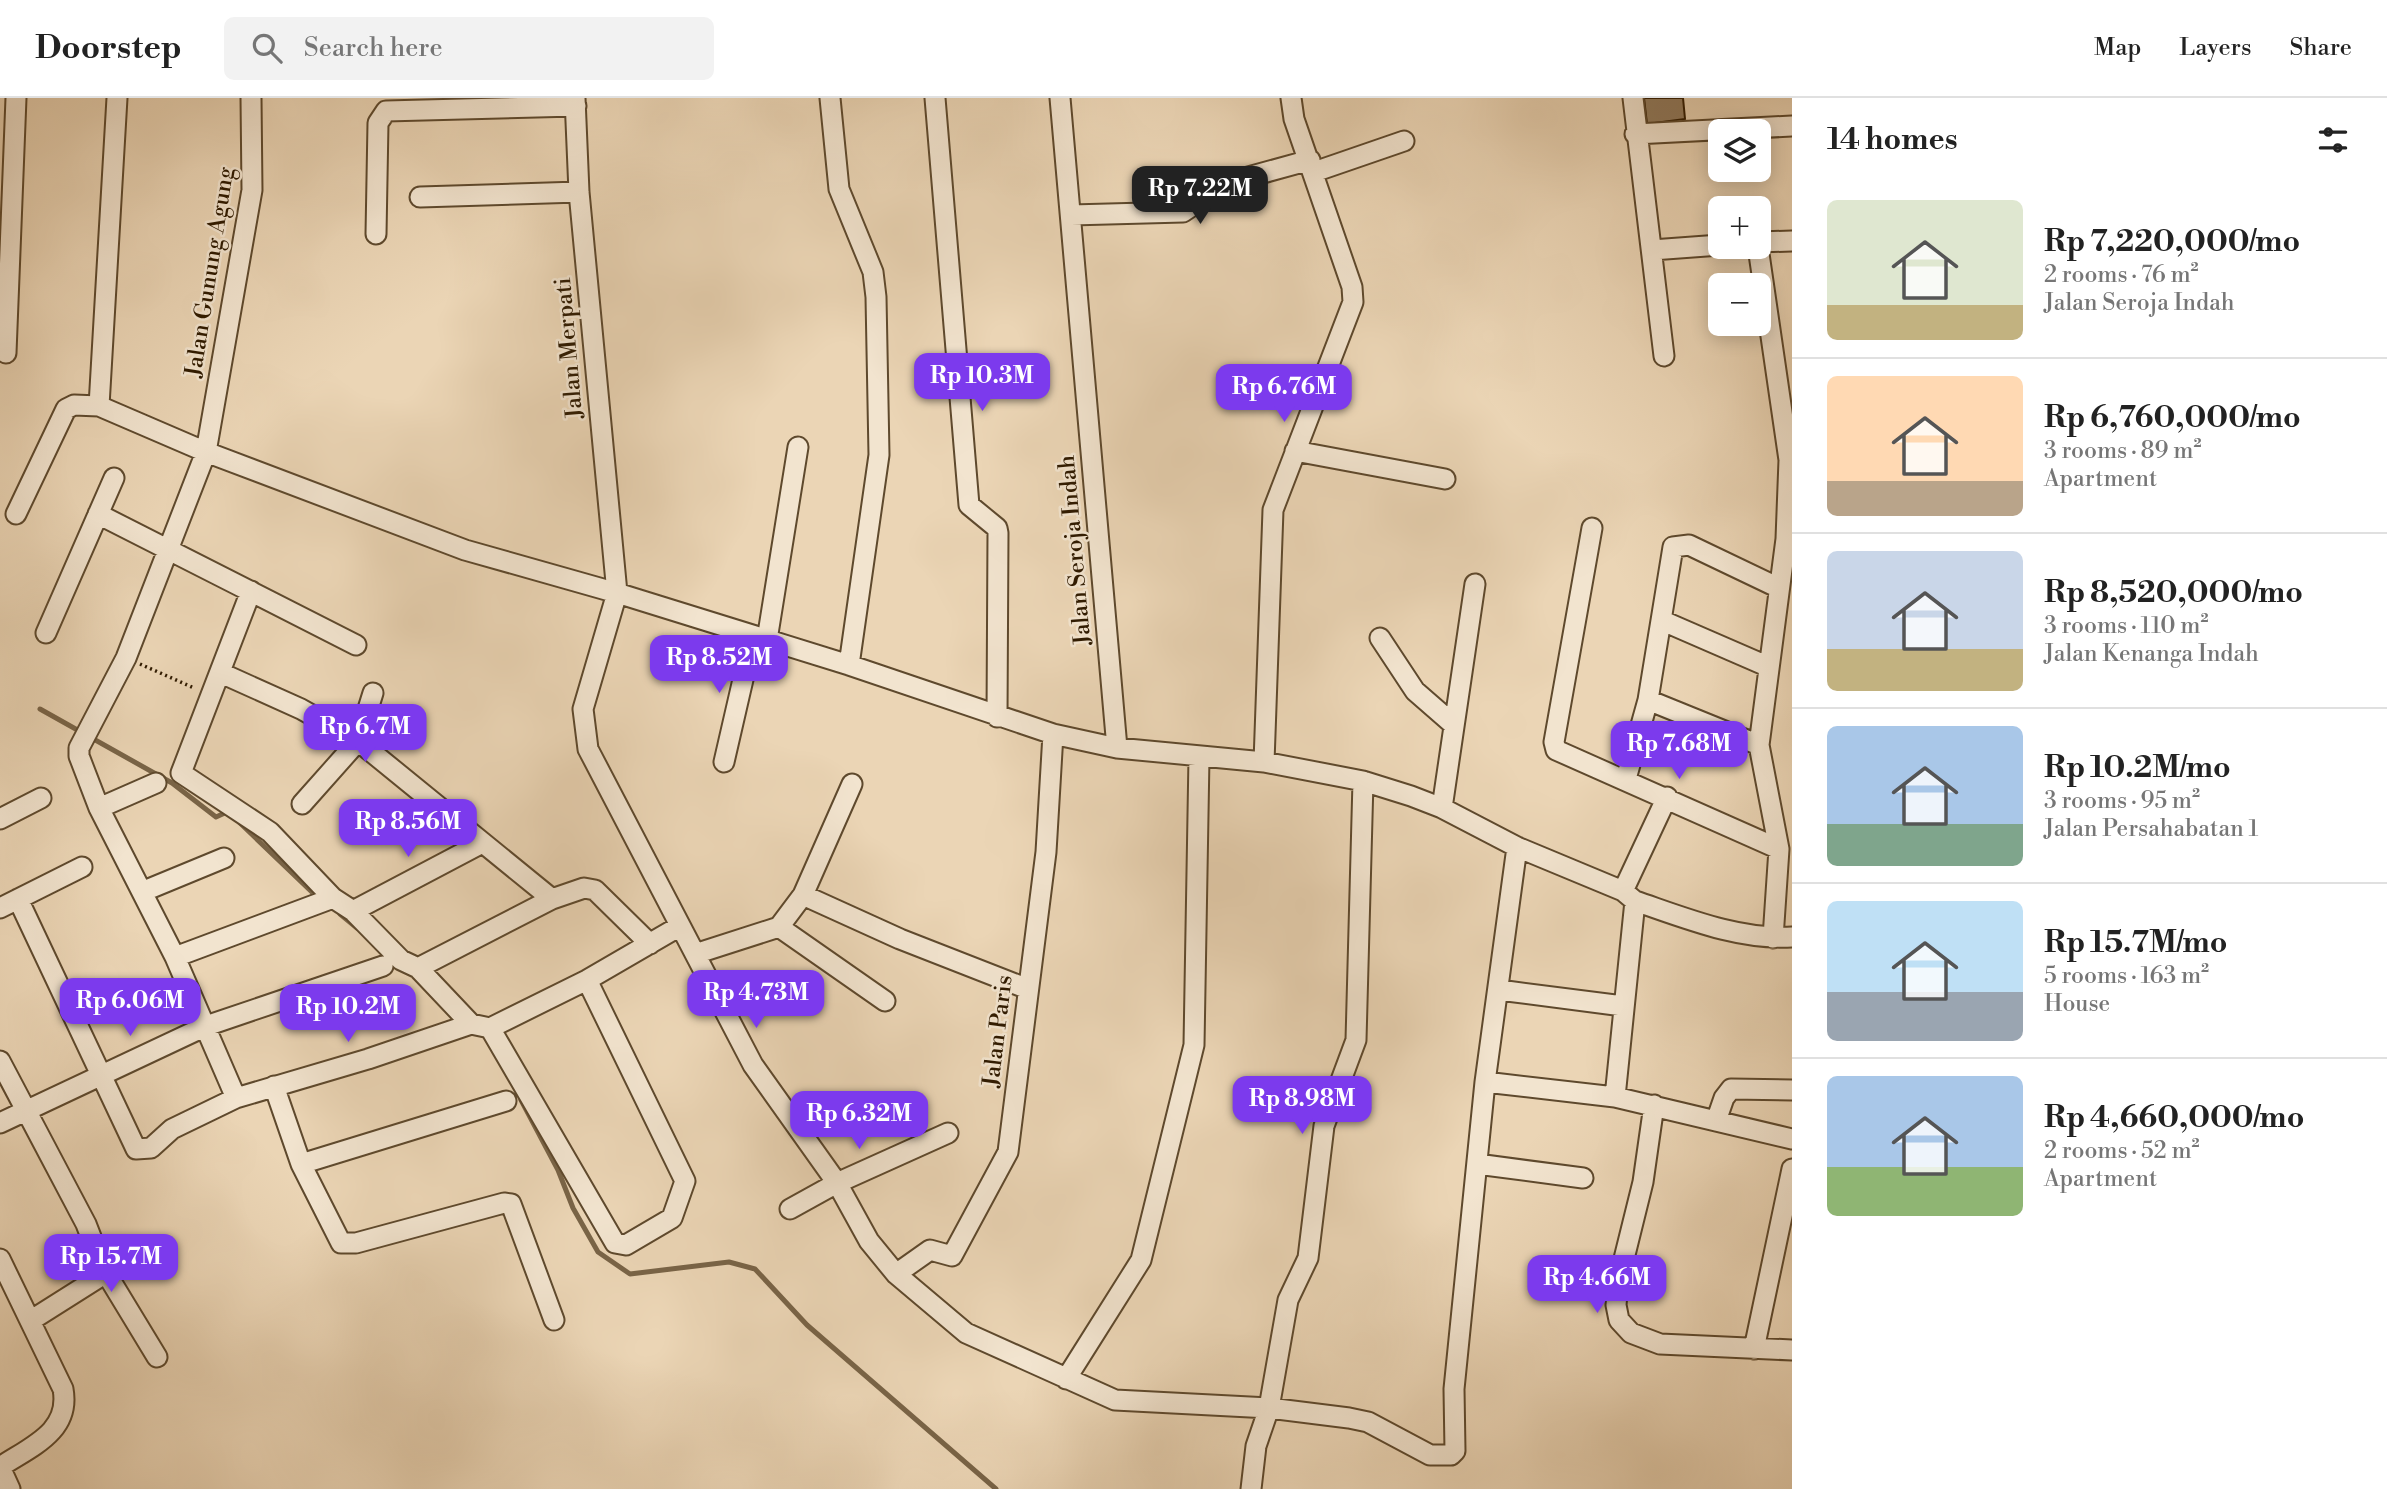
<!DOCTYPE html>
<meta charset="utf-8">
<style>
:root{--surface:#fff;--page:#f2f2f2;--text:#222;--muted:#767676;--line:#e0e0e0;--accent:#7c3aed}
body{margin:0;font-family:"Libre Bodoni",serif;background:var(--page);color:var(--text);height:100vh;display:flex;flex-direction:column;font-size:26px;white-space:nowrap}
*{box-sizing:border-box;margin:0}
p{font-size:23px;color:var(--muted)}
.icon{flex:none;width:38px;height:38px;fill:none;stroke:currentColor;stroke-width:2;stroke-linecap:round;stroke-linejoin:round}
.map{position:relative;flex:1;overflow:hidden}
.details{display:flex;flex-direction:column;background:var(--surface);width:595px}
.details>*{flex:none}
.tools{position:absolute;left:1708px;top:21px;display:grid;gap:14px}
.tools a{display:grid;place-items:center;width:63px;height:63px;border-radius:10px;background:var(--surface);box-shadow:0 4px 18px #0003;font-size:35px}
.price{position:absolute;translate:-50% -60px;padding:0 16px;border-radius:14px;background:var(--accent);color:#fff;font-size:23px;line-height:46px;filter:drop-shadow(0 2px 4px #0008)}
.price::after{content:'';position:absolute;left:50%;top:42px;width:21px;height:16px;margin-left:-10px;background:inherit;clip-path:polygon(0 0,100% 0,50% 100%)}
.price.current{background:#222;color:#fff}
ul{padding:0;list-style:none}
li{display:flex;align-items:center;gap:21px;height:175px;padding:0 35px}
li+li{border-top:2px solid var(--line)}
li span{display:grid;place-items:center;flex:none;width:196px;height:140px;border-radius:10px;color:#555}
li>.icon{margin-inline-start:auto}
span .icon{width:84px;height:84px;fill:#fffc;stroke-width:1}
li b{font-size:30px}
h2{display:flex;justify-content:space-between;align-items:center;height:84px;padding:0 35px;font-size:30px}
header{display:flex;align-items:center;gap:42px;box-sizing:border-box;height:98px;padding:0 35px;background:var(--surface);border-bottom:2px solid var(--line)}
header strong{font-size:33px}
nav{display:flex;gap:38px;margin-inline-start:auto;font-size:24px}
.search{width:490px;height:63px;background:var(--page);display:flex;align-items:center;gap:18px;box-sizing:border-box;padding:0 24px;border-radius:10px;color:var(--muted);font-size:26px}
main{display:flex;flex:1;min-height:0}
.map>svg:first-child{display:block}
.lines{fill:none;stroke-linecap:round;stroke-linejoin:round}
.stream{stroke:#796447;stroke-width:5}
.building{fill:#917b5e;stroke:#2f1a00;stroke-width:2}
.minor-casing{stroke:#5e492d;stroke-width:23}
.path{stroke:#2f1a00;stroke-width:3.5;stroke-dasharray:2 3.5;stroke-linecap:butt}
.minor{stroke:#f2e4cf;stroke-width:19}
.labels{text-anchor:middle;dominant-baseline:central;stroke-width:5;stroke-linejoin:round;paint-order:stroke}
.street-label{font-size:23px;fill:#2f1a00;stroke:#f2e4cf}
</style>
<header>
<strong>Doorstep</strong>
<div class="search"><svg class="icon" aria-label="search" viewBox="0 0 24 24"><circle cx="10" cy="10" r="6"/><path d="M15 15l6 6"/></svg>Search here</div>
<nav><a>Map</a><a>Layers</a><a>Share</a></nav>
</header>
<main>
<div class="map">
<svg width="1792" height="1391" viewBox="0 0 1792 1391">
<rect width="100%" height="100%" fill="#ebd5b5"/>
<filter id="stains"><feTurbulence type="fractalNoise" baseFrequency=".00286" numOctaves="4"/><feColorMatrix values="0 0 0 0 .2 0 0 0 0 .09 0 0 0 0 .02 0 0 0 .5 -.17"/></filter>
<radialGradient id="worn" r=".72"><stop offset=".6" stop-color="#630" stop-opacity="0"/><stop offset="1" stop-color="#630" stop-opacity=".3"/></radialGradient>
<g class="lines">
<!-- stream -->
<path class="stream" d="M40,611L172,685L216,719L227,714
M240,725L315,797
M340,816L357,830
M521,1002L558,1072L573,1110L598,1154L630,1176L729,1164L755,1171L807,1227L996,1391"/>
</g>
<!-- building -->
<path class="building" d="M1644,0H1683L1685,21L1647,26Z"/>
<g class="lines">
<defs>
<path id="minor" d="M575,0L579,94L617,495L583,611L588,651L753,967L837,1085L869,1143L896,1176L966,1235L1115,1302L1269,1310L1349,1320L1368,1324L1430,1357H1451L1455,1353L1454,1291L1485,984L1517,749
M830,0L839,91L873,174L876,199L879,357L849,567
M935,0L969,407L997,430L998,435L997,619
M1060,0L1117,650
M1633,0L1664,258
M1635,36L1792,28
M1314,74L1404,43
M420,99L579,94
M1071,117L1183,114L1189,110L1190,95L1310,62
M376,136L378,25L386,13L576,8
M1759,144L1792,143
M1758,149L1789,362L1786,441L1759,647L1779,751L1773,840
M1652,152L1720,147
M6,255L16,0
M99,308L117,0
M1295,353L1445,381
M16,416L66,311L74,307L99,308L206,354L465,452L617,495L849,567L1053,636L1117,650L1264,664L1363,683L1411,698L1442,710L1517,749L1623,793L1635,803C1685,820 1738,842 1792,839
M98,416L356,547
M1592,430L1554,644L1556,652L1779,751
M251,493L181,675L270,734L333,800L353,813L401,862L418,870L471,926
M1663,523L1769,569
M46,535L114,380
M1380,540L1415,593L1454,627
M767,542L798,349
M221,575L301,611L358,643L552,801L584,790L595,792L650,846
M1648,602L1759,647
M724,664L753,538
M1264,664L1273,412L1353,204L1352,189L1294,21L1291,0
M1626,681L1648,602L1673,449L1689,447L1779,490
M302,706L358,643L373,595
M99,710L156,685
M1442,710L1475,486
M0,721L41,700
M144,793L224,760
M1623,793L1667,699
M803,797L900,841L1028,891
M18,801L136,1051L151,1050L172,1031L236,1000L368,961L471,926L490,930L587,882L680,828
M0,810L82,769
M353,813L482,745
M779,829L885,903
M695,856L779,829L803,797L852,686
M175,859L333,800
M418,870L552,801
M1499,892L1623,908
M490,930L615,1145L626,1147L672,1120L685,1083L587,882
M0,963L86,1126L103,1170L98,1180L30,1223
M1485,984L1615,999L1792,1041
M274,988L301,1066L341,1145H356L504,1105L511,1106L554,1222
M1615,999L1635,803
M236,1000L175,859L99,710L79,658V650L126,560L206,354L252,92L251,0
M1654,1007L1643,1084L1618,1185L1616,1207L1619,1222L1631,1235L1660,1246L1792,1252
M1716,1023L1724,1000L1731,991L1792,992
M0,1025L206,928L383,868
M301,1066L506,1003
M1477,1066L1583,1080
M790,1111L837,1085L948,1035
M0,1161L63,1291C71,1334 30,1349 0,1369
M103,1170L157,1259
M896,1176L930,1152L952,1158L1008,1054L1046,754L1053,636
M1754,1251L1792,1071
M1066,1281L1141,1162L1194,947L1199,659
M0,1369L10,1391
M1251,1391L1256,1348L1269,1310L1288,1202L1308,1160L1324,1028L1356,942L1363,683"/>
</defs>
<!-- minor casing -->
<use href="#minor" class="minor-casing"/>
<!-- path -->
<path class="path" d="M140,566L194,590"/>
<!-- minor -->
<use href="#minor" class="minor"/>
</g>
<g class="labels">
<!-- street labels -->
<g class="street-label">
<text transform="translate(210 174) rotate(-81)">Jalan Gunung Agung</text>
<text transform="translate(569 250) rotate(-95)">Jalan Merpati</text>
<text transform="translate(1075 452) rotate(-95)">Jalan Seroja Indah</text>
<text transform="translate(998 933) rotate(-83)">Jalan Paris</text>
</g>
</g>
<rect width="100%" height="100%" filter="url(#stains)"/>
<rect width="100%" height="100%" fill="url(#worn)"/>
</svg>
<div class="tools">
<a><svg class="icon" aria-label="layers" viewBox="0 0 24 24"><path d="M12 4l9 5-9 5-9-5zM3 14l9 5 9-5"/></svg></a>
<a>+</a>
<a>−</a>
</div>
<b class="price current" style="left:1200px;top:128px">Rp 7.22M</b>
<b class="price" style="left:982px;top:315px">Rp 10.3M</b>
<b class="price" style="left:1284px;top:326px">Rp 6.76M</b>
<b class="price" style="left:719px;top:597px">Rp 8.52M</b>
<b class="price" style="left:365px;top:666px">Rp 6.7M</b>
<b class="price" style="left:1679px;top:683px">Rp 7.68M</b>
<b class="price" style="left:408px;top:761px">Rp 8.56M</b>
<b class="price" style="left:756px;top:932px">Rp 4.73M</b>
<b class="price" style="left:130px;top:940px">Rp 6.06M</b>
<b class="price" style="left:348px;top:946px">Rp 10.2M</b>
<b class="price" style="left:1302px;top:1038px">Rp 8.98M</b>
<b class="price" style="left:859px;top:1053px">Rp 6.32M</b>
<b class="price" style="left:111px;top:1196px">Rp 15.7M</b>
<b class="price" style="left:1597px;top:1217px">Rp 4.66M</b>
</div>
<section class="details">
<h2>14 homes<svg class="icon" aria-label="filters" viewBox="0 0 24 24"><path d="M4 7h16M4 17h16"/><circle cx="9" cy="7" r="2"/><circle cx="15" cy="17" r="2"/></svg></h2>
<ul>
<li><span style="background:linear-gradient(#dfe7d0 75%,#c2b280 0)"><svg class="icon" aria-label="home" viewBox="0 0 24 24"><path d="M3 11l9-7 9 7M6 9v11h12V9"/></svg></span><div><b>Rp 7,220,000/mo</b><p>2 rooms · 76 m²</p><p>Jalan Seroja Indah</p></div></li>
<li><span style="background:linear-gradient(#ffd9b3 75%,#b9a48a 0)"><svg class="icon" aria-label="home" viewBox="0 0 24 24"><path d="M3 11l9-7 9 7M6 9v11h12V9"/></svg></span><div><b>Rp 6,760,000/mo</b><p>3 rooms · 89 m²</p><p>Apartment</p></div></li>
<li><span style="background:linear-gradient(#c9d6e8 70%,#c2b280 0)"><svg class="icon" aria-label="home" viewBox="0 0 24 24"><path d="M3 11l9-7 9 7M6 9v11h12V9"/></svg></span><div><b>Rp 8,520,000/mo</b><p>3 rooms · 110 m²</p><p>Jalan Kenanga Indah</p></div></li>
<li><span style="background:linear-gradient(#a9c7e8 70%,#7fa58c 0)"><svg class="icon" aria-label="home" viewBox="0 0 24 24"><path d="M3 11l9-7 9 7M6 9v11h12V9"/></svg></span><div><b>Rp 10.2M/mo</b><p>3 rooms · 95 m²</p><p>Jalan Persahabatan 1</p></div></li>
<li><span style="background:linear-gradient(#bfe0f5 65%,#9aa5b1 0)"><svg class="icon" aria-label="home" viewBox="0 0 24 24"><path d="M3 11l9-7 9 7M6 9v11h12V9"/></svg></span><div><b>Rp 15.7M/mo</b><p>5 rooms · 163 m²</p><p>House</p></div></li>
<li><span style="background:linear-gradient(#a9c7e8 65%,#8fb573 0)"><svg class="icon" aria-label="home" viewBox="0 0 24 24"><path d="M3 11l9-7 9 7M6 9v11h12V9"/></svg></span><div><b>Rp 4,660,000/mo</b><p>2 rooms · 52 m²</p><p>Apartment</p></div></li>
</ul>
</section>
</main>
